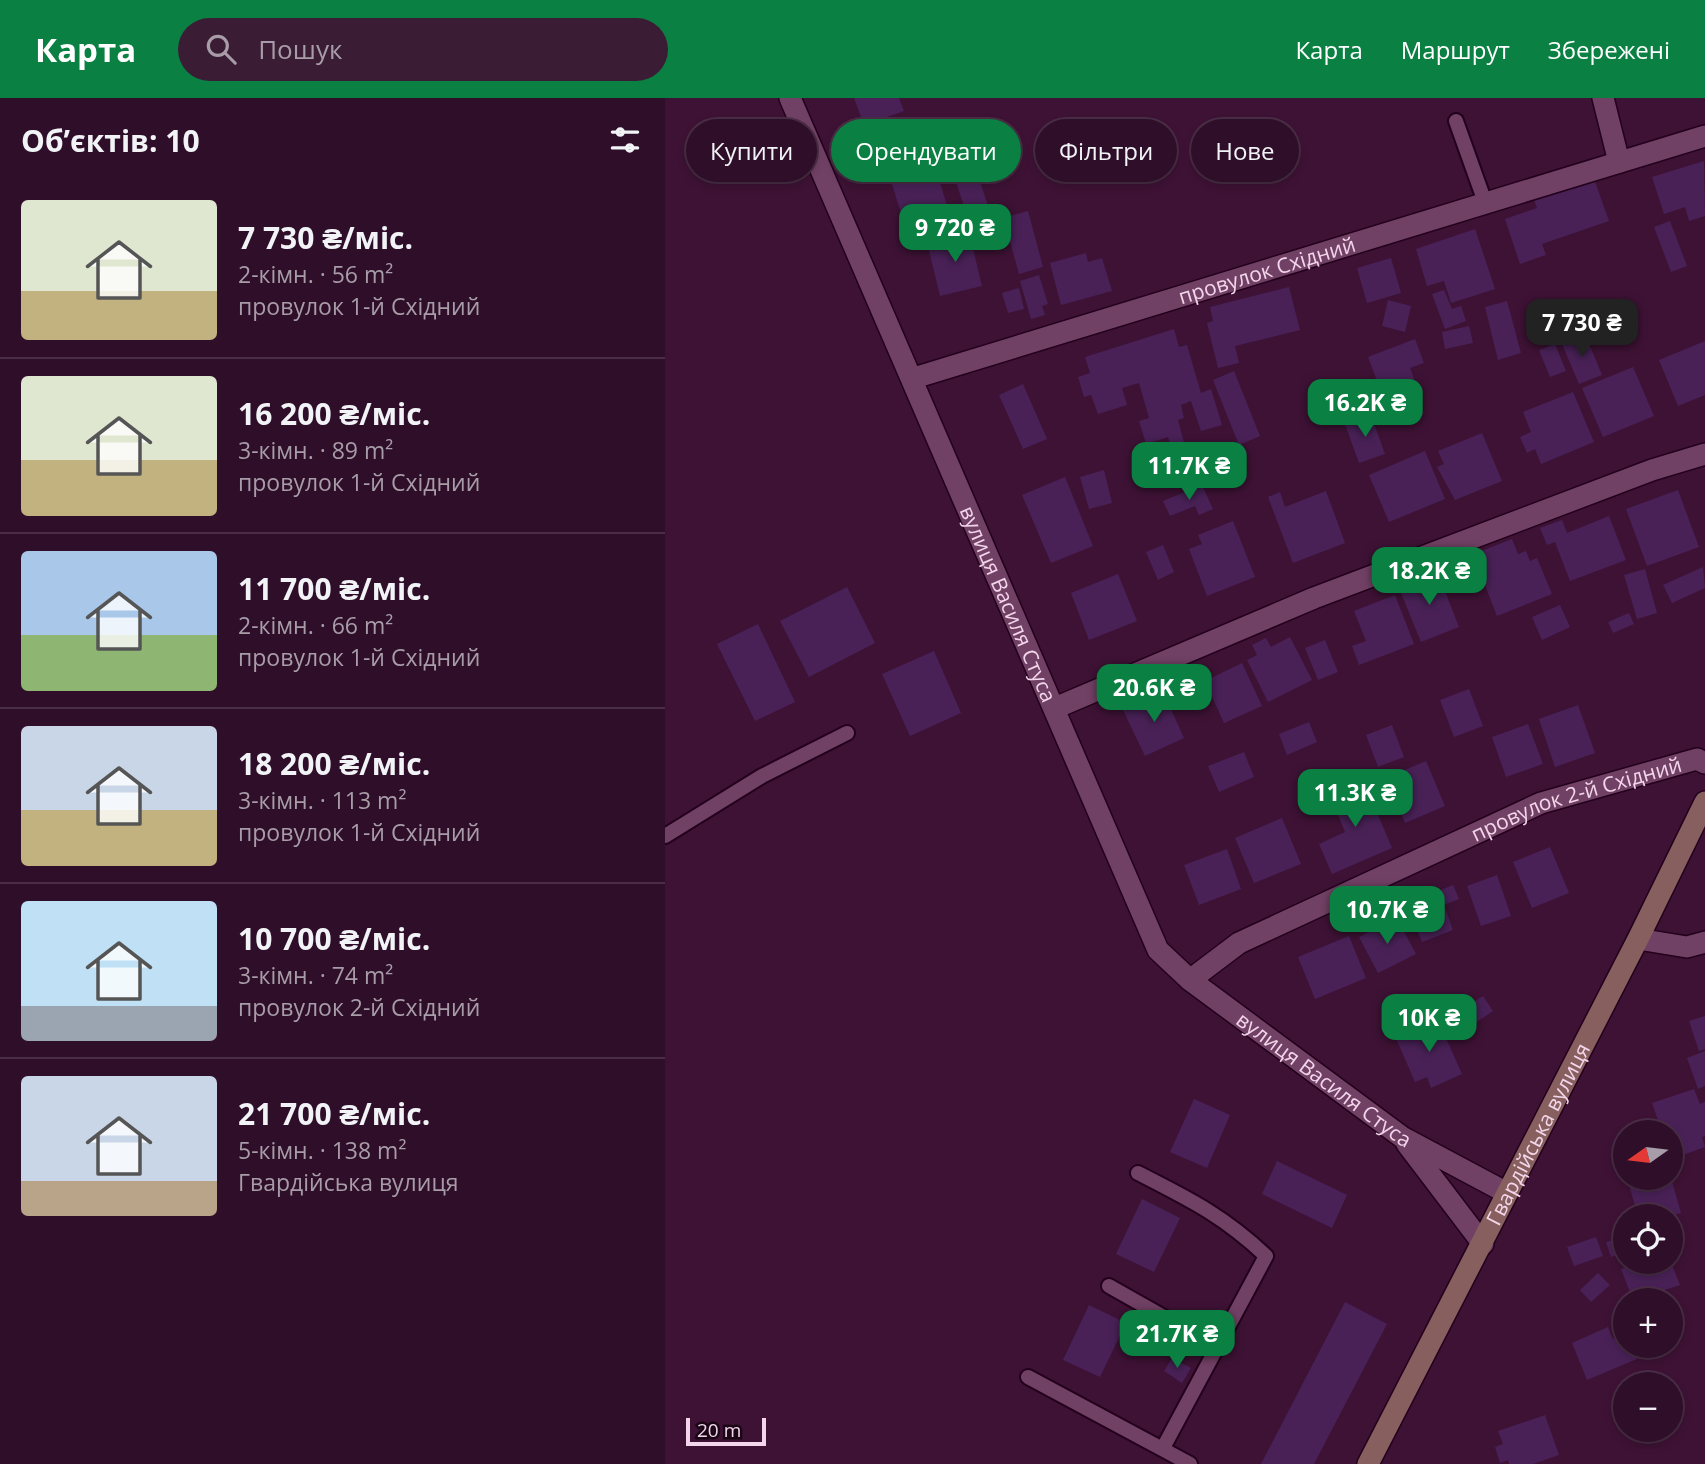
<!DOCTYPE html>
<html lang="uk">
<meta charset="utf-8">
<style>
:root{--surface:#2e0e28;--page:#3a1c34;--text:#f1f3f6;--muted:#a79ca8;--line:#492e45;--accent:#0b8043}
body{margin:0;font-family:"Open Sans",sans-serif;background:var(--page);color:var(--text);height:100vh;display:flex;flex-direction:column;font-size:26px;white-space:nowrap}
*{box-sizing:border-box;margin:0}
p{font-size:23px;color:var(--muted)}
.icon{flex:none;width:38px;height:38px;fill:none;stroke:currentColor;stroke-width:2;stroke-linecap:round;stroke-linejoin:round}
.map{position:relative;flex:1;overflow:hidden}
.panel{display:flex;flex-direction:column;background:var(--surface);width:665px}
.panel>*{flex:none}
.hud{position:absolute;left:21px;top:21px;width:665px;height:63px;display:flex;gap:14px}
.needle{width:46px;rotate:256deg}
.buttons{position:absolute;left:948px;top:1022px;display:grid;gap:14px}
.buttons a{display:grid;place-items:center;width:70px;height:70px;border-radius:50%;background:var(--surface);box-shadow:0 4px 10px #0003,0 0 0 2px var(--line);font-size:35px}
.scale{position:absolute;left:21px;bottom:18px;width:80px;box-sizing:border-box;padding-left:7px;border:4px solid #f3d6eb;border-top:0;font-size:19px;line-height:24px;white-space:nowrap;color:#f3d6eb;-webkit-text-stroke:5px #1a0716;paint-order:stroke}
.price{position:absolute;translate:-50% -60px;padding:0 16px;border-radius:14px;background:var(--accent);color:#fff;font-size:23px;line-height:46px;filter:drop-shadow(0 2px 4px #0008)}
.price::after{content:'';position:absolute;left:50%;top:42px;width:21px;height:16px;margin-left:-10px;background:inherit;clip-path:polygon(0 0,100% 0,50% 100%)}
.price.on{background:#222;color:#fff}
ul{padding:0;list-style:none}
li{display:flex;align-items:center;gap:21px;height:175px;padding:0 21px}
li+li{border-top:2px solid var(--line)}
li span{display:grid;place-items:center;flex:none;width:196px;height:140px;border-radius:7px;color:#555}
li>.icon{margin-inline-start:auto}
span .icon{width:84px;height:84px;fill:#fffc;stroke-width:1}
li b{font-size:30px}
h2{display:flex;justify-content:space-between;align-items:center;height:84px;padding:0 21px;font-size:30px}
.tag{padding:0 24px;border-radius:32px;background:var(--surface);box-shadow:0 4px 10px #0003,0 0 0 2px var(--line);font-size:24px;line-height:63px}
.tag.on{background:var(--accent);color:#fff}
header{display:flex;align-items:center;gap:42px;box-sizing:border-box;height:98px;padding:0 35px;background:var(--accent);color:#fff}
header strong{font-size:33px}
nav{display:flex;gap:38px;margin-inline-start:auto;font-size:24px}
.search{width:490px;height:63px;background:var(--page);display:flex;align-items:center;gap:18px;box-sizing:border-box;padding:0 24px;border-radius:38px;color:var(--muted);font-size:26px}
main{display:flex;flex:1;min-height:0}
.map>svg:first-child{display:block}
.building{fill:#492157}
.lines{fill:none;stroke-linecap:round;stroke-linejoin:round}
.lane-casing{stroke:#23001c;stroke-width:18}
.street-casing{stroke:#23001c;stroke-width:24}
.secondary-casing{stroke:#23001c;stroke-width:24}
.lane{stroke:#714165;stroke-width:14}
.street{stroke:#714165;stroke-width:21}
.secondary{stroke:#865f5e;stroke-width:21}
.labels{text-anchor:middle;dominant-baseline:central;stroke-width:5;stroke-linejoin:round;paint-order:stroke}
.street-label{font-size:21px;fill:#f3d6eb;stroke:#1a0716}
</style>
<header>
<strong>Карта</strong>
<div class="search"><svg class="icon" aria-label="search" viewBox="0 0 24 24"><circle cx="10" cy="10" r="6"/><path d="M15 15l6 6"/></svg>Пошук</div>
<nav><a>Карта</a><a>Маршрут</a><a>Збережені</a></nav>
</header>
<main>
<section class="panel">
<h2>Об’єктів: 10<svg class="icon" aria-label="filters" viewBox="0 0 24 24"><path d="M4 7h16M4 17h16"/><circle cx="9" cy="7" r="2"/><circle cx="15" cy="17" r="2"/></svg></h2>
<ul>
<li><span style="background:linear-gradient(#dfe7d0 65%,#c2b280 0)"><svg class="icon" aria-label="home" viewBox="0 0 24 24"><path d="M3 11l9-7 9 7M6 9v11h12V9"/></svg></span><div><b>7 730 ₴/міс.</b><p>2-кімн. · 56 m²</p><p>провулок 1-й Східний</p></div></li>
<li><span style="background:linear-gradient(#dfe7d0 60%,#c2b280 0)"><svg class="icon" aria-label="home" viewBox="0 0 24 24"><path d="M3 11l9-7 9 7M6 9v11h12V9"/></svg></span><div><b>16 200 ₴/міс.</b><p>3-кімн. · 89 m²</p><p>провулок 1-й Східний</p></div></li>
<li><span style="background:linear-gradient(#a9c7e8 60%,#8fb573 0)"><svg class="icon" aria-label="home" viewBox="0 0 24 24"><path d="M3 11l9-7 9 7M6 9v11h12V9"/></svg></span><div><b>11 700 ₴/міс.</b><p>2-кімн. · 66 m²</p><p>провулок 1-й Східний</p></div></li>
<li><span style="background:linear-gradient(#c9d6e8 60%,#c2b280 0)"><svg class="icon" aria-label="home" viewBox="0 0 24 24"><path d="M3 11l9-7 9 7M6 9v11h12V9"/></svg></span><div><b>18 200 ₴/міс.</b><p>3-кімн. · 113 m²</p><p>провулок 1-й Східний</p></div></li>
<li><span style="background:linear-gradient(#bfe0f5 75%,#9aa5b1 0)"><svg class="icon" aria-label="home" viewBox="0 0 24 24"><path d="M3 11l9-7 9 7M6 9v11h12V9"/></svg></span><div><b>10 700 ₴/міс.</b><p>3-кімн. · 74 m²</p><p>провулок 2-й Східний</p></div></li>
<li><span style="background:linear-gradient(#c9d6e8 75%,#b9a48a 0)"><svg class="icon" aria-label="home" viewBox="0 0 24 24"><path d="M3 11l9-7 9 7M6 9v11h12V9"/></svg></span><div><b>21 700 ₴/міс.</b><p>5-кімн. · 138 m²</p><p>Гвардійська вулиця</p></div></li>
</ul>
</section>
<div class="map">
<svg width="1040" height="1366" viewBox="0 0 1040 1366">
<rect width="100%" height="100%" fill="#3e1235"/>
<!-- building -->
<path class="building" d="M189,0H234L239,13L199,27Z
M305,53L326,117L304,123L283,60Z
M266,54L285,118L241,131L221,67Z
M1039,63L1040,118L1024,123L1020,109L999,116L987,79Z
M928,78L944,123L877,146L881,157L855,166L840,121L872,110L868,99Z
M337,106L341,119L363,113L378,169L354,176L344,140L335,142L326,109Z
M1005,123L1022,168L1006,174L989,129Z
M810,131L830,191L786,205L779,183L762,188L751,151Z
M304,134L317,188L275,198L262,144Z
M421,155L423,164L437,160L447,193L396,207L385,165Z
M726,160L736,195L702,205L692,170Z
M374,177L383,206L377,208L380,217L366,221L355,183Z
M624,189L635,232L570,248L574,265L553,270L542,225L548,223L545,209Z
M354,190L359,211L343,215L337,195Z
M779,192L787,211L796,208L801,223L780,231L767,196Z
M723,202L746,208L740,234L717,228Z
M842,203L856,255L833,262L820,209Z
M804,228L808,245L780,251L777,234Z
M509,231L514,249L522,247L536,295L546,291L557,327L536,333L526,303L516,307L519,320L513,322L520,348L507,352L503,339L481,346L474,323L484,320L474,285L457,290L462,307L433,316L426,297L419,299L413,279L425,275L420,259Z
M920,236L937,277L914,286L897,246Z
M750,241L759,265L745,270L755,297L722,309L703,259Z
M1040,243V297L1013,308L994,262Z
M890,246L901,273L885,279L874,252Z
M968,269L989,318L938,339L917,290Z
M569,273L595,338L574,347L548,282Z
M358,286L382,341L358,351L334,297Z
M908,294L929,344L876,366L870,351L862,355L855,339L866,334L858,314Z
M706,317L720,356L694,365L680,326Z
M817,335L837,383L790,402L772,369L779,366L773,353Z
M760,353L780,401L724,424L704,377Z
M439,372L447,405L424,411L415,379Z
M400,379L428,448L386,465L357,397Z
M537,387L548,411L534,417L530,408L505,418L498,403Z
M1013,392L1034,449L982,468L961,411Z
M661,393L680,445L628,465L603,399L615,394L620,409Z
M944,418L961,462L905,483L890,444L882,447L875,430L897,422L902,435Z
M568,423L590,479L542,498L524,451L537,446L533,437Z
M847,441L853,456L861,453L865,463L872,460L887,496L832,518L814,472L807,474L801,459Z
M498,447L509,474L493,482L481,454Z
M1038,469L1040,490L1007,505L998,487Z
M980,471L992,515L972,521L959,477Z
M773,475L794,529L756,544L734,490Z
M453,476L472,523L424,542L406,495Z
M182,489L210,545L144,579L115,523Z
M730,497L749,546L694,567L687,548L701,543L689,513Z
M895,507L905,529L877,542L867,519Z
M964,515L969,526L948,535L943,524Z
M93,526L130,604L90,623L52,546Z
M625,539L647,582L603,604L582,562L592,557L587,547L601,540L606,549Z
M660,542L673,574L653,582L640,550Z
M269,553L296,615L245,638L217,576Z
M577,565L597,608L559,625L540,583Z
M804,591L818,628L789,639L775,602Z
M498,594L519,640L480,658L458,612Z
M913,607L930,655L890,669L874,621Z
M644,624L652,644L622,657L614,636Z
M863,626L878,666L841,679L827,639Z
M727,627L739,659L713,669L701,637Z
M579,654L589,679L554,694L543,668Z
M761,663L780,708L740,725L721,680Z
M698,681L727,750L667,776L654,746L680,734L664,695Z
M617,720L636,766L589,785L570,740Z
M885,749L904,795L867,810L848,764Z
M562,751L576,791L534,807L519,767Z
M832,777L846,818L816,828L802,788Z
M788,787L794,801L779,807L788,832L757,844L741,806Z
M732,820L751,856L713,875L694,839Z
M684,838L701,880L650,901L633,859Z
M818,898L828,913L797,934L786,918Z
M1040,918V951L1034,953L1024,923Z
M772,920L797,976L766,990L762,979L750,984L730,938Z
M1040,953V988L1033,991L1022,960Z
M1029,991L1035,1006L1040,1004V1038L1037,1039L1040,1049L1018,1057L1014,1046L1006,1049V1034H997L987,1005Z
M529,1001L565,1017L542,1070L505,1054Z
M612,1063L682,1097L667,1130L597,1096Z
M962,1080H1006L1016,1115L1005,1118H973Z
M477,1101L515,1120L489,1174L451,1156Z
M961,1138V1154L946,1159L941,1144Z
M931,1139L938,1158L909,1168L902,1149Z
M975,1164H1006L1015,1187L968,1202L956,1171Z
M933,1175L945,1187L926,1204L915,1192Z
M680,1204L722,1226L649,1366H596Z
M424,1207L461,1225L435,1279L398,1262Z
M943,1229L948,1241L961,1235V1248H967L972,1261L922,1282L907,1245Z
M507,1260L526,1270L517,1285L499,1273Z
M880,1317L894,1357L868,1366H844L843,1362L835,1365L830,1349L838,1346L833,1333Z"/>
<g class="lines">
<defs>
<path id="lane" d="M791,23L821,107
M0,738L97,678L182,635
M473,1075C524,1101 559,1118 601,1158L498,1350
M444,1188L552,1249
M363,1279L525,1366"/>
<g id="street">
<path id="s1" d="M125,0L493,852L525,882L737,1039L842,1095"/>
<path d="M938,0L954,64"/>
<path id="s2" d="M249,280L1040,38"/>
<path d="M390,610L649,500L987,372L1040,356"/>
<path d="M973,841L1022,849L1040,844"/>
<path id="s3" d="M525,882L574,845L876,705L1032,661L1040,665"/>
<path d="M742,1046L818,1146"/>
</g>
<g id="secondary">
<path id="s4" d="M703,1366L973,841L1040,704"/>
</g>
</defs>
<!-- lane casing -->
<use href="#lane" class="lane-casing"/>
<!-- street casing -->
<use href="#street" class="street-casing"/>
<!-- secondary casing -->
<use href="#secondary" class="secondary-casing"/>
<!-- lane -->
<use href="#lane" class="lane"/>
<!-- street -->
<use href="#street" class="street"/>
<!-- secondary -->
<use href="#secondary" class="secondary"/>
</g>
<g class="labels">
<!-- street labels -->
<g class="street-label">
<text stroke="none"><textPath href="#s2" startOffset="369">провулок Східний</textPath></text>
<text stroke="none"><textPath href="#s1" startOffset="551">вулиця Василя Стуса</textPath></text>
<text stroke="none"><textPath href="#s3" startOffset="429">провулок 2-й Східний</textPath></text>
<text stroke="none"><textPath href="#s1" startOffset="1139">вулиця Василя Стуса</textPath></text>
<text stroke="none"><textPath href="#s4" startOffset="371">Гвардійська вулиця</textPath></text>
</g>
</g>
</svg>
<div class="buttons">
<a><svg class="needle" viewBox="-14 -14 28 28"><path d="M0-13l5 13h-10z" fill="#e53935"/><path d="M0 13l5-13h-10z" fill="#a79ca8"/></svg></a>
<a><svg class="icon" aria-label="locate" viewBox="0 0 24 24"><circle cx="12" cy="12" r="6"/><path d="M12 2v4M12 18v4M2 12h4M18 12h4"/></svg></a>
<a>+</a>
<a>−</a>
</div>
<div class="scale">20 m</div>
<b class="price" style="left:290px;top:166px">9 720 ₴</b>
<b class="price on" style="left:917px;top:261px">7 730 ₴</b>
<b class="price" style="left:700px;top:341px">16.2K ₴</b>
<b class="price" style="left:524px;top:404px">11.7K ₴</b>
<b class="price" style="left:764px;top:509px">18.2K ₴</b>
<b class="price" style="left:489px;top:626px">20.6K ₴</b>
<b class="price" style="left:690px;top:731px">11.3K ₴</b>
<b class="price" style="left:722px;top:848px">10.7K ₴</b>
<b class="price" style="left:764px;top:956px">10K ₴</b>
<b class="price" style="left:512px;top:1272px">21.7K ₴</b>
<div class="hud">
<a class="tag">Купити</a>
<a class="tag on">Орендувати</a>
<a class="tag">Фільтри</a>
<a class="tag">Нове</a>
</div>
</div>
</main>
